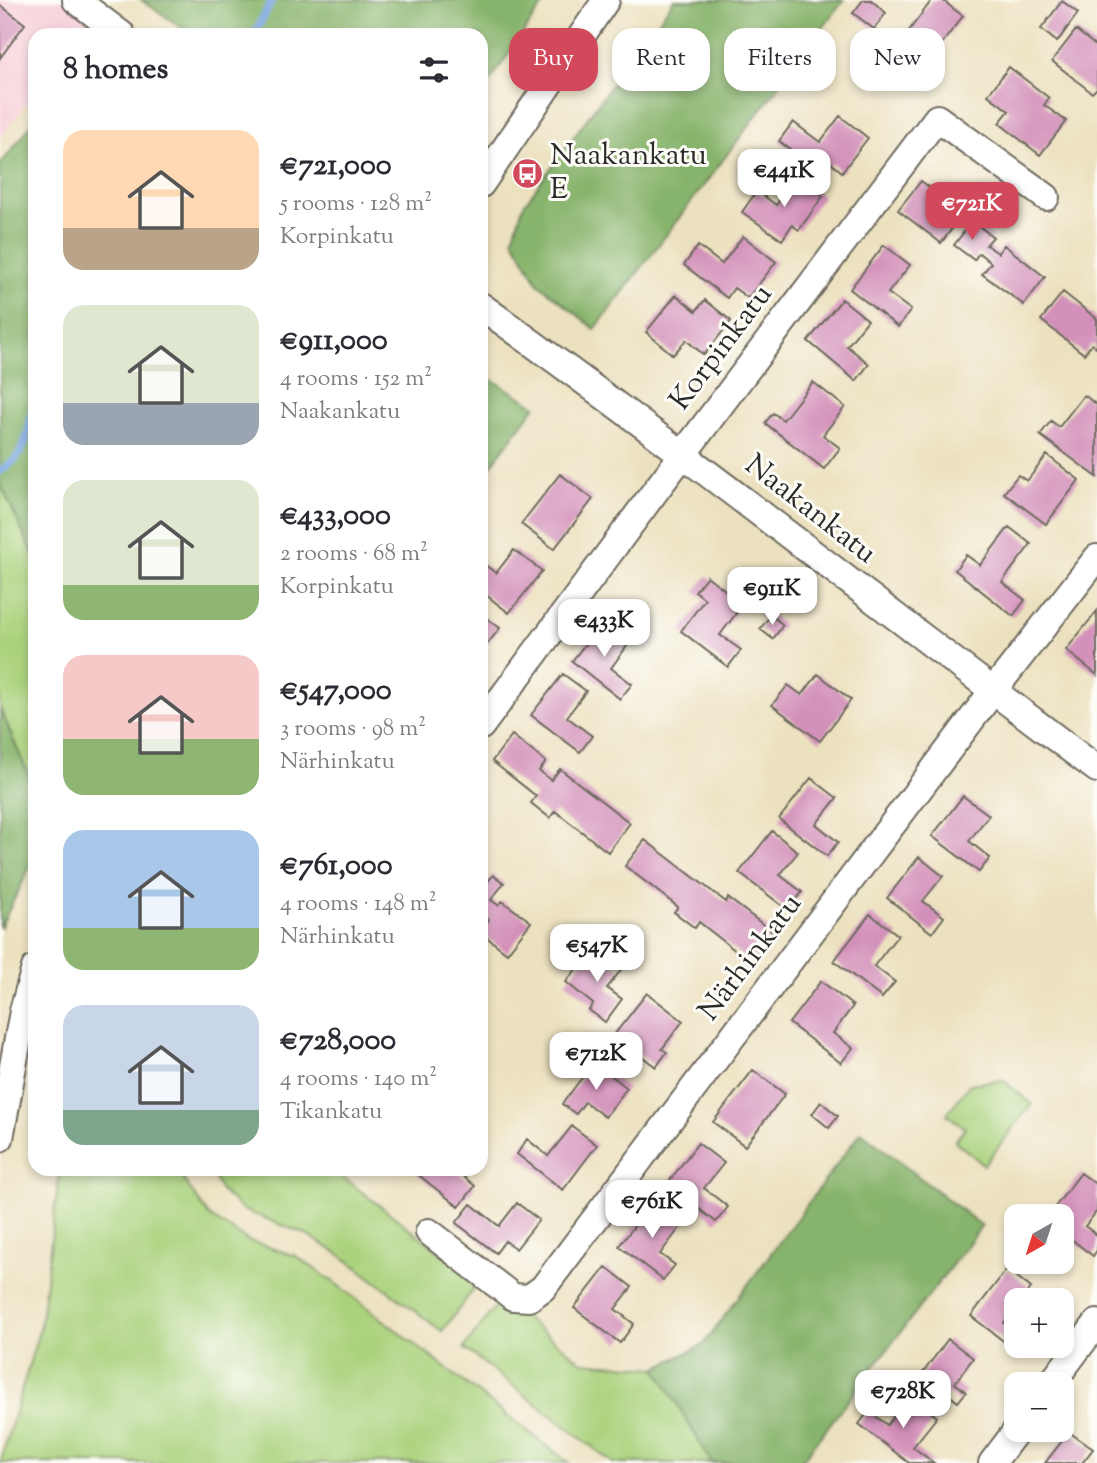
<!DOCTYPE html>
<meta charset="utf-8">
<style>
:root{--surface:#fff;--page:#f7f7f7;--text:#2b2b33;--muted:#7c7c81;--accent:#d1495b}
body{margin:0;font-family:"Sorts Mill Goudy",serif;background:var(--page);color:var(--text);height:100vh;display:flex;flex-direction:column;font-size:26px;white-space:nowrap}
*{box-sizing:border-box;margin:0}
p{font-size:23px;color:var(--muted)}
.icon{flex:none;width:38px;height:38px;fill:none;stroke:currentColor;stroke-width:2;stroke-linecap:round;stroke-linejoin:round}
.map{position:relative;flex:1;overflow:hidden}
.drawer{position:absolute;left:28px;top:28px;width:460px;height:1148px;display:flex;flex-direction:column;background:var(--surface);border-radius:21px;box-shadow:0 4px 10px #0003}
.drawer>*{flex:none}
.top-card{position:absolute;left:509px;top:28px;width:481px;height:63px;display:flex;gap:14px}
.needle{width:46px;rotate:219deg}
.buttons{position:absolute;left:1004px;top:1204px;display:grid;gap:14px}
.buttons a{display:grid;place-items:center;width:70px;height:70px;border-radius:14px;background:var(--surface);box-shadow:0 4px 10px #0003;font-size:35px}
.price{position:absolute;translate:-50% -60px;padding:0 16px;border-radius:14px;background:#fff;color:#222;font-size:23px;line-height:46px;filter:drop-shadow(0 2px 4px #0008)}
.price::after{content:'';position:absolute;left:50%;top:42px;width:21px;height:16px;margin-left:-10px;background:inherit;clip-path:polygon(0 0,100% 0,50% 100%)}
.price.active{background:var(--accent);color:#fff}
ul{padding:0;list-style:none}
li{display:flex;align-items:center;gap:21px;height:175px;padding:0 35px}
li span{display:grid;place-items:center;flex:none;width:196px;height:140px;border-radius:21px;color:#555}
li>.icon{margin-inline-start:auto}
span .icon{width:84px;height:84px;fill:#fffc;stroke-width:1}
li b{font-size:30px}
h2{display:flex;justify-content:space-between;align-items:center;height:84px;padding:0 35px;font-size:30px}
.chip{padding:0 24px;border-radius:21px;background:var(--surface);box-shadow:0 4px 10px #0003;font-size:24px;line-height:63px}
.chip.active{background:var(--accent);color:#fff}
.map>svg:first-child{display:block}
.built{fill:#f6cfd9}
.green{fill:#aad27d;stroke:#6a7e54;stroke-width:2}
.forest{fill:#87b46c;stroke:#59704c;stroke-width:2}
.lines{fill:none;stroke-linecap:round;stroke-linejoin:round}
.stream{stroke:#77a5e0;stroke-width:8}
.building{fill:#d390ba}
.minor-casing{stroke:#6f6b5f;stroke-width:30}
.minor{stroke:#fff;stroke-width:26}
.labels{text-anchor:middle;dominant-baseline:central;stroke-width:6;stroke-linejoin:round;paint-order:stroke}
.poi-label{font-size:30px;fill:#2b2b2b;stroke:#fdfcf7;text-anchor:start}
.street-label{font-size:30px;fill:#2b2b2b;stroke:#fdfcf7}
</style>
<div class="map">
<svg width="1097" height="1463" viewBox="0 0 1097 1463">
<rect width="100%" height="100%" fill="#fdfcf7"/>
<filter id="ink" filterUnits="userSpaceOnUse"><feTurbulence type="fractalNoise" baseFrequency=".0143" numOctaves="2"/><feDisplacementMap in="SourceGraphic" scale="14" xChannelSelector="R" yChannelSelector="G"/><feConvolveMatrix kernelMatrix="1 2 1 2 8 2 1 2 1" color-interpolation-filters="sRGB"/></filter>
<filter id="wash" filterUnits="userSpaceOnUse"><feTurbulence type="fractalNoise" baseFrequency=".00686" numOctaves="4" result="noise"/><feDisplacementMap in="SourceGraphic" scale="28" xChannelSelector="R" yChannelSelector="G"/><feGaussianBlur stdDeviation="1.57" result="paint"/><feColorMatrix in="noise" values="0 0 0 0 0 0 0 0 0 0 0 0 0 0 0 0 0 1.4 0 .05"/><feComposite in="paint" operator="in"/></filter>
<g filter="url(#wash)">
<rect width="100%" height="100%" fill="#ece1bf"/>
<!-- built -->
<path class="built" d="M0,0H104L78,35H35V92L0,138Z"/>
<!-- green -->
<path class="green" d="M0,483L35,558V791L0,708Z
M1003,1080L1032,1104L984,1165L955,1141L965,1128L947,1114L970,1084Z
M60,1169H176L209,1216L249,1241L296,1256L335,1283L569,1463H0L40,1328Z
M209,1169H332L479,1282L442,1331L342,1256L305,1234L243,1210L221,1191Z
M501,1299L582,1362L656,1368L712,1463H613L464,1348Z"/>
<!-- forest -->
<path class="forest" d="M141,0H546L481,94V35H193Z
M674,0H844L595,329L538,283L513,239L523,206Z
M35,120V558L0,483V165Z
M481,373L536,406L481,479Z
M0,708L35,791V857L0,928Z
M861,1132L982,1226L800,1463H712L656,1368L703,1345Z"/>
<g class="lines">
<!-- stream -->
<path class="stream" d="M254,35L272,0
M0,471C31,453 27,429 35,398"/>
</g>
<g id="blocks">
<!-- building -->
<path class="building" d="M863,0H871L886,13L874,29L853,13Z
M932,0H942L963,16L923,68L896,48Z
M1062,1L1078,13L1057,42L1041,29Z
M0,5L25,24L0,58Z
M1076,30L1097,47V88L1092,93L1052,61Z
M1009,67L1049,98L1044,105L1066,121L1040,155L999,123L1009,111L988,95Z
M840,116L868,138L842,172L831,163L822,174L779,141L793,122L820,142Z
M796,176L823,196L799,230L792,225L782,240L742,212L757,191L776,205Z
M921,181L993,237L986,245L998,253L1004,245L1045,277L1024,305L982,274L991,263L979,253L974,260L954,245L967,228L958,221L941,243L898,210Z
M743,236L776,262L748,298L734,288L727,298L684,265L698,246L722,264Z
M884,245L910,265L888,293L911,310L898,327L850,289Z
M1063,292L1097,319V348L1092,344L1084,354L1041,320Z
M676,295L696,311L705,300L731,321L704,355L686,340L673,355L646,332Z
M842,299L868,320L847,346L869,364L856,381L808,341Z
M813,382L845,407L823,435L840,448L824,469L765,423L773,413L783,420Z
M1084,395L1097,405V477L1040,435L1051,421L1059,427Z
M1047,455L1079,480L1046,524L1004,493L1018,475L1027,481Z
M560,474L593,499L554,549L521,524Z
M1009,527L1031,544L1002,582L1025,600L1013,616L955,570L966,555L980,565Z
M514,550L542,571L509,613L481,591V562L496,573Z
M707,576L743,604L720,635L741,650L728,667L681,631L705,599L695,591Z
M1097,611V675L1066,650Z
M481,614L500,628L481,652Z
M771,615L783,625L773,639L760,629Z
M603,621L630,642L611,668L632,684L620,699L572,661Z
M563,674L586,691L567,717L592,736L580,752L531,715Z
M818,674L851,700L820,741L772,705L788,685L802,695Z
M512,735L546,762L539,771L551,780L560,769L630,823L608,852L555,811L550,818L531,803L536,796L492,761Z
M811,778L837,798L816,824L838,842L827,856L779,819Z
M963,796L989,815L969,841L990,858L979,872L932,836Z
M772,831L798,852L780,875L802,892L788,910L739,873Z
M645,840L726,902L728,898L773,932L750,962L699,922L695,928L674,912L678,907L625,866Z
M919,857L943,876L923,901L944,917L932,933L887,898Z
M493,875L504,883L491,900L498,905L502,901L531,922L507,953L481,933L489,919L481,913V891Z
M870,914L898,935L874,966L895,982L882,998L834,961Z
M593,948L621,970L607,988L622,999L605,1022L589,1010L593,1004L566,982Z
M821,981L853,1006L833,1033L853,1048L841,1063L789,1023Z
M647,993L683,1021L662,1049L667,1052L656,1067L614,1035Z
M594,1062L627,1088L605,1117L585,1102L576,1114L562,1104Z
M753,1070L785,1094L745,1146L713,1122Z
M821,1102L838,1116L829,1128L812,1114Z
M572,1126L597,1145L563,1190L517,1154L527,1139L548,1156Z
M698,1143L724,1163L704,1188L728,1207L716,1222L667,1184Z
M411,1169H454L475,1186L459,1207Z
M1081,1173L1097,1185V1211L1085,1226L1097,1235V1250L1093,1256L1062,1232V1216H1048Z
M653,1202L682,1225L660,1254L675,1265L663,1280L619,1246Z
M517,1203L539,1220L516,1249L505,1241L496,1253L456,1223L471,1204L499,1226Z
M606,1267L632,1287L615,1309L634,1324L620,1343L574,1308Z
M1007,1269L1031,1288L1022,1300H1017V1307L1004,1323L1017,1333V1346H1024L1019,1353L971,1316Z
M948,1339L973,1358L955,1383L966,1392L958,1402L922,1374Z
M910,1396L937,1417L913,1447L934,1463H909L859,1424L869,1411L887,1425Z
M1069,1432L1093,1449L1082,1463H1045Z"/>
</g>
</g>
<g filter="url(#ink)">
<use href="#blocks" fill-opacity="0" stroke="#6f6b5f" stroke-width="2"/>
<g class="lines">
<defs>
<path id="minor" d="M76,0L122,35
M481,184L606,0
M481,306C690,456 891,615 1097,769
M481,726L659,486L937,118L1046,197
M0,1138L23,1011L35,968
M429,1232L513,1297L529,1298L543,1288L993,691L1097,558
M1051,1384L1097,1323
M992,1463L1017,1430"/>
</defs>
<!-- minor casing -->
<use href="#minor" class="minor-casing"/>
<!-- minor -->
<use href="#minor" class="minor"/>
</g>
</g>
<!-- icons -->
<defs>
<symbol id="bus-disc" viewBox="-11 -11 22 22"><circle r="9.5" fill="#d1495b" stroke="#fdfcf7"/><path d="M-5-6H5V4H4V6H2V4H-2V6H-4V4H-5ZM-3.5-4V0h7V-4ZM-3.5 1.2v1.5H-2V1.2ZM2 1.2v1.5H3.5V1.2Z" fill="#fff"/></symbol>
</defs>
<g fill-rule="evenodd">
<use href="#bus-disc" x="510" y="156" width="35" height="35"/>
</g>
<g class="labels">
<!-- poi labels -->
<g class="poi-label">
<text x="550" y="156">Naakankatu<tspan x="550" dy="34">E</tspan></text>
</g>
<!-- street labels -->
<g class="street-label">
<text transform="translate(722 348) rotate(-53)">Korpinkatu</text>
<text transform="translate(810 510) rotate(38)">Naakankatu</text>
<text transform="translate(751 958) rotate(-53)">Närhinkatu</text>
</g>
</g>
</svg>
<div class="buttons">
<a><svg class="needle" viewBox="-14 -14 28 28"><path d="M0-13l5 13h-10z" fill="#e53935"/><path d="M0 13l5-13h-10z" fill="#7c7c81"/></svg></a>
<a>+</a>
<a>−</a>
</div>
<b class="price" style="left:784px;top:209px">€441K</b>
<b class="price active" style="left:972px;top:242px">€721K</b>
<b class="price" style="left:772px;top:627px">€911K</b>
<b class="price" style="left:604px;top:659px">€433K</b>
<b class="price" style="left:597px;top:984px">€547K</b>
<b class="price" style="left:596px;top:1092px">€712K</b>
<b class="price" style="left:652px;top:1240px">€761K</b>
<b class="price" style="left:903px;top:1430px">€728K</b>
<div class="top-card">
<a class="chip active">Buy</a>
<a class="chip">Rent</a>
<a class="chip">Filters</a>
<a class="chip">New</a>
</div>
<section class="drawer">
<h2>8 homes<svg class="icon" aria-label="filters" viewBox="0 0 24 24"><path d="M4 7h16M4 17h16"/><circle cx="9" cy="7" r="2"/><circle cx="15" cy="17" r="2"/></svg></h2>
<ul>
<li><span style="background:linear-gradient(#ffd9b3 70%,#b9a48a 0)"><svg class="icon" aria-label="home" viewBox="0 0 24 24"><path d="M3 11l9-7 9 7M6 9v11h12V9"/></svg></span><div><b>€721,000</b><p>5 rooms · 128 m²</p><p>Korpinkatu</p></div></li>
<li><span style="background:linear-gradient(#dfe7d0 70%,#9aa5b1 0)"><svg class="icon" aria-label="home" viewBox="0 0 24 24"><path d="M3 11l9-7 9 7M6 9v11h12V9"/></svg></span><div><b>€911,000</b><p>4 rooms · 152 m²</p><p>Naakankatu</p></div></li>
<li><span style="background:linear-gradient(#dfe7d0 75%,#8fb573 0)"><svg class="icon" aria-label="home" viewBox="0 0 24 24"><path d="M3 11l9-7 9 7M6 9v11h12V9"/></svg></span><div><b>€433,000</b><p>2 rooms · 68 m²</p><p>Korpinkatu</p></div></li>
<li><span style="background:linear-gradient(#f6c9c9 60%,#8fb573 0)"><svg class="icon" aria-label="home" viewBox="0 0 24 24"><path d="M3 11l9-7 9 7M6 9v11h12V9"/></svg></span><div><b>€547,000</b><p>3 rooms · 98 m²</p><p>Närhinkatu</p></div></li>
<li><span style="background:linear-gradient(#a9c7e8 70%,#8fb573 0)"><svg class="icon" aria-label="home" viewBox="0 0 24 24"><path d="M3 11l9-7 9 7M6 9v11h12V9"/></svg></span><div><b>€761,000</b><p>4 rooms · 148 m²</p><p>Närhinkatu</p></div></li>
<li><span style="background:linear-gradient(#c9d6e8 75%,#7fa58c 0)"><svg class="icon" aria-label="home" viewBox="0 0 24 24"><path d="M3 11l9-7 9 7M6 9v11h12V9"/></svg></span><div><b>€728,000</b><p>4 rooms · 140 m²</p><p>Tikankatu</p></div></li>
</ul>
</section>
</div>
